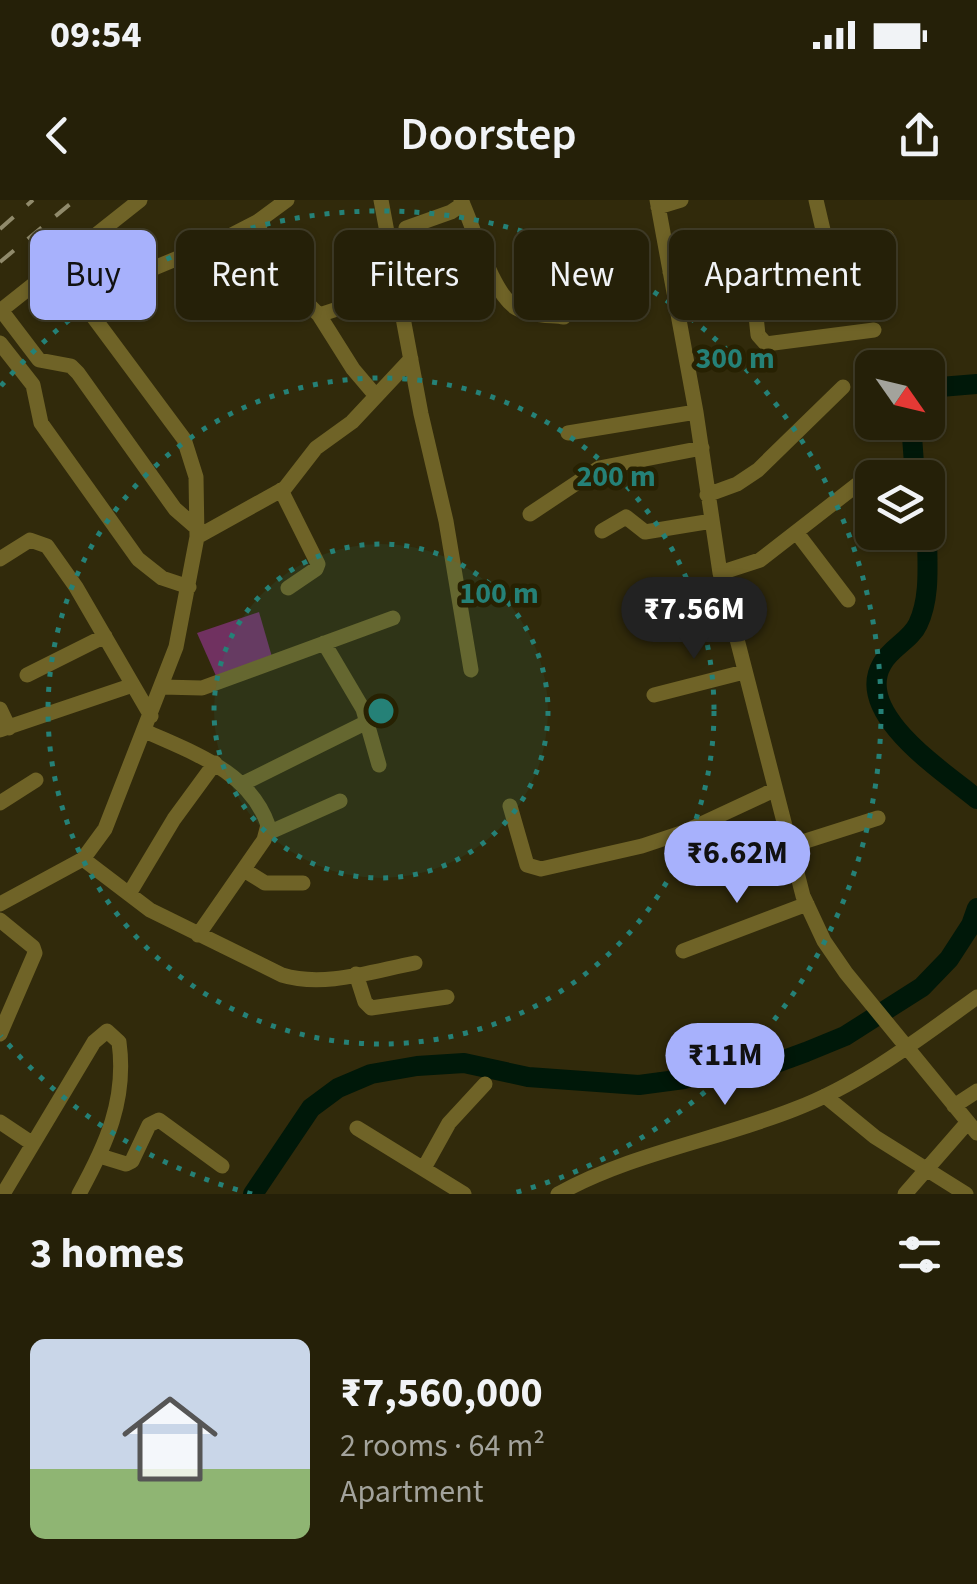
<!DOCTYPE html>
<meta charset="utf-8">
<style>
:root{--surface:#252008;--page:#312d16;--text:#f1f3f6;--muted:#a3a39c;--line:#423e29;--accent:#a7b1fc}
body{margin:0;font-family:"Source Sans 3",sans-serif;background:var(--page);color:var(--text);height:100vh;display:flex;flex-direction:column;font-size:38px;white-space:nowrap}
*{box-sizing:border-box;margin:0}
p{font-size:32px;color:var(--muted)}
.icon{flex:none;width:55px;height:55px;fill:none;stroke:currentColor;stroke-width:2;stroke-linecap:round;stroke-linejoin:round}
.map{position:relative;height:994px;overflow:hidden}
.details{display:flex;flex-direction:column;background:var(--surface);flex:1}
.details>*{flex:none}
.guide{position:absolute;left:30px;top:30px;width:918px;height:90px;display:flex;gap:20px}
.needle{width:65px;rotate:124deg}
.fabs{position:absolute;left:855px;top:150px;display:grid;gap:20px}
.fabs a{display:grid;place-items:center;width:90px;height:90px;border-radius:15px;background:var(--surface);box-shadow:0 2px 8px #0004,0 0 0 2px var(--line);font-size:50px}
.price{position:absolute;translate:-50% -85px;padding:0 22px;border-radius:35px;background:var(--accent);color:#111;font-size:32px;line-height:65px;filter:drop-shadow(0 2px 5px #0008)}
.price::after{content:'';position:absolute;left:50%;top:60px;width:30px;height:22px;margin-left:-15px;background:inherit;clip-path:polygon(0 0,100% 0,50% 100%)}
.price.active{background:#222;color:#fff}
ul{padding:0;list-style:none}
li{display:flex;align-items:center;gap:30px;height:250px;padding:0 30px}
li+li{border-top:2px solid var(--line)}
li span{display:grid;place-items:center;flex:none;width:280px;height:200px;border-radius:15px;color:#555}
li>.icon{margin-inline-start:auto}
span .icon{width:120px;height:120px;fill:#fffc;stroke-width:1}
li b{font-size:42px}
h2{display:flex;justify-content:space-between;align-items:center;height:120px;padding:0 30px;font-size:42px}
.tag{padding:0 35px;border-radius:15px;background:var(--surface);box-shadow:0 2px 8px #0004,0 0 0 2px var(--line);font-size:35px;line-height:90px}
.tag.active{background:var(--accent);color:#111}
.status{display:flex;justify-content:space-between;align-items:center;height:70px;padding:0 50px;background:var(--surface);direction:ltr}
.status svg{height:28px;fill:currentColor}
header{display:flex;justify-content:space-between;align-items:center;height:130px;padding:0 30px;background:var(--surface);font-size:45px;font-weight:600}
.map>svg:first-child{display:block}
.green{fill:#703160}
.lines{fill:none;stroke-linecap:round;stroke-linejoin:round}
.river{stroke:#001809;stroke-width:20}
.minor{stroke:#6f6327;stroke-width:15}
.rail{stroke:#908a6b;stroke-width:4;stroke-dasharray:18 18;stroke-linecap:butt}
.ring{fill:none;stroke:#258177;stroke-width:5;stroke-dasharray:5 10}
.centre{fill:#258177;stroke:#272102;stroke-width:5}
.ring-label{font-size:30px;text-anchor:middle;font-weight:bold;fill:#258177;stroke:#272102;stroke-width:9;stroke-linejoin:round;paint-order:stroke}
</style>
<div class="status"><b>09:54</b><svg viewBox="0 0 49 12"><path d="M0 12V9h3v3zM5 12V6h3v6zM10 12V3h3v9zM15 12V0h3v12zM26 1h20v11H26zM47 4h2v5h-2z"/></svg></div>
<header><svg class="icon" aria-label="back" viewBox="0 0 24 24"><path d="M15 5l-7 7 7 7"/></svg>Doorstep<svg class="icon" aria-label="share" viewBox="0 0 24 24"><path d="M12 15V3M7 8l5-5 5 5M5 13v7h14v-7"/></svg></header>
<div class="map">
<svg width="977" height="994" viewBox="0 0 977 994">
<rect width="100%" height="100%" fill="#312a0b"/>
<!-- green -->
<path class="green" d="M259,412L272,457L216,476L197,433Z"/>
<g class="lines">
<!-- river -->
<path class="river" d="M928,188L977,184
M911,222L915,278
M927,332C927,362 931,397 918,424C911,440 890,448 882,464C853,514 946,573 977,599
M253,994L311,908L338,888L371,874L417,866L464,863L528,877L639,885L684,879L725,866L765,867L806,852L845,836L922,787L949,759L971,725L977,708"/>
<!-- minor -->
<path class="minor" d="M381,0L421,214L446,321L471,470
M461,0C474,27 491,92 516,108C529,116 550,115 564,117
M657,0L696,212L720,373L803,696L824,741L846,773L977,933
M816,0L827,47
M658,7L681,0
M257,22L285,96L310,106L319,115L353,169L376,196
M406,28L451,12L463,4
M750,59L758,135L766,144L874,130
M422,71L479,48
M670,72L887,37
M1,110L39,160L71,166L78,173L175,309L198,329
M0,111L140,0
M91,115L154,68L224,39L257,22L287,0
M319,115L398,89
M0,143L33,185L41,223L138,359L162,378L189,387
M568,233L696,212
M281,290L318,364L316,369L288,388
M707,295L737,284L758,270L843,187
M530,314L599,268L702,248
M602,331L626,317L645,332L712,321
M797,333L848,400
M197,337L285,288L316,248L352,222L411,159
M0,359L30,340L47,346L76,387L151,516
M720,373L760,360L876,270
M324,443L363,509L379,565
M27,475L105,436
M162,487L202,488L393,418
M654,495L744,472
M0,509L9,528
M0,530L133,485
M145,531C193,553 249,571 268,625L264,640L198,735
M242,584L367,522
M0,603L36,580
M510,606L527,665L541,669L642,646L684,632L774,590
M268,633L340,601
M790,646L878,618
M83,659L150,710L282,775C324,788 373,771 415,763
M244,670L265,683H303
M129,694L174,619L215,563
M0,704L83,659L105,629L176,447L197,337L196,277L184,239L57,68
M0,720L33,747L35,753L0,834
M683,751L807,704
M356,774L365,802L371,808L447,797
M825,896L875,937L966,994
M954,906L977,891
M0,922L33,944
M357,928L464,994
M100,956L126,964L132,961L149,925L159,920L222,966
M424,968L449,923L485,884
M3,994L94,842L107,831L119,842C127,900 106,945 79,994
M558,994C632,953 717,940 795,909C861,884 920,838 977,797
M905,994L967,923"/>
<!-- rail -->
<path class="rail" d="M0,29L33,0
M0,62L75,0"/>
</g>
<!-- distance rings -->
<circle cx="381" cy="511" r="167" fill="#258177" fill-opacity=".12"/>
<g class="ring">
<circle cx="381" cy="511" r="167"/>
<circle cx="381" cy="511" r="333"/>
<path d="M252 994A500 500 0 0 1 1 836M1 186A500 500 0 1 1 510 994"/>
</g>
<circle cx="381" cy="511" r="15" class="centre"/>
<g class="ring-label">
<text x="735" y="168">300 m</text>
<text x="616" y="286">200 m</text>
<text x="499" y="403">100 m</text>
</g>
</svg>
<div class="fabs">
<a><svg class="needle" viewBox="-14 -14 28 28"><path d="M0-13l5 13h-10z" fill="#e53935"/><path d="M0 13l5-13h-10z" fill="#a3a39c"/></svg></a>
<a><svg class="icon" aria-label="layers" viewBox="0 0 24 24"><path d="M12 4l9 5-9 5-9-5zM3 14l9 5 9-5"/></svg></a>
</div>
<b class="price active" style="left:694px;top:462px">₹7.56M</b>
<b class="price" style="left:737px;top:706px">₹6.62M</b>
<b class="price" style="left:725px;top:908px">₹11M</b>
<div class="guide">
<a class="tag active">Buy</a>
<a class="tag">Rent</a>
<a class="tag">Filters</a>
<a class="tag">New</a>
<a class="tag">Apartment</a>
</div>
</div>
<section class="details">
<h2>3 homes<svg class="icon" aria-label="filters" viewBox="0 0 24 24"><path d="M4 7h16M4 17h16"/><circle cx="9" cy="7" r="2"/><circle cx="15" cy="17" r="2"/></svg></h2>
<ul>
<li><span style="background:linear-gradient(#c9d6e8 65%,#8fb573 0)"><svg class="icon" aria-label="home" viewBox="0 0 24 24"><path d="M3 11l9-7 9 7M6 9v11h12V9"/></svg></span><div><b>₹7,560,000</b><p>2 rooms · 64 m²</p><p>Apartment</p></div></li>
</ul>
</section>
